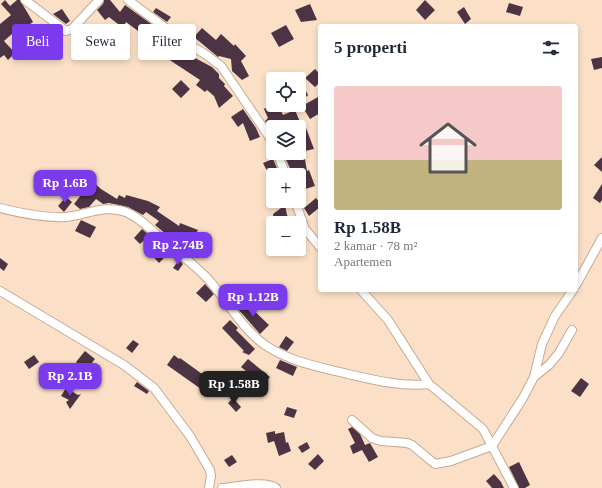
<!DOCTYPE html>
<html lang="id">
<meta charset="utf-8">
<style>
:root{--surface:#fff;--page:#f2f2f3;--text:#1f2937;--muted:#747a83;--accent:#7c3aed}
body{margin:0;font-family:"Times New Roman",serif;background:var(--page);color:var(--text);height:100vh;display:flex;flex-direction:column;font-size:15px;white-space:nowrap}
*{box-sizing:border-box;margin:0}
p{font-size:13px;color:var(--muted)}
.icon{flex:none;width:22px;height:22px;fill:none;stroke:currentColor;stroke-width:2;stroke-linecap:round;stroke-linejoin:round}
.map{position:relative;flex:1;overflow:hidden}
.sheet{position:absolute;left:318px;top:24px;width:260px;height:268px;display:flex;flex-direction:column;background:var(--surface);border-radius:4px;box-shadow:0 2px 6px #0003}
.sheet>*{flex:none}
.banner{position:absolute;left:12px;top:24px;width:246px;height:36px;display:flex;gap:8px}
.buttons{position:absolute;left:266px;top:72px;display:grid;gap:8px}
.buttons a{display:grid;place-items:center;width:40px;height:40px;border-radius:4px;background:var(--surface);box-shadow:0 2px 6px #0003;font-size:20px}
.price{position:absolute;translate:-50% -34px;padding:0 9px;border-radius:8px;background:var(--accent);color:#fff;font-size:13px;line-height:26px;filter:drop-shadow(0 1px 2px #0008)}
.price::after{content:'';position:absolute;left:50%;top:24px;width:12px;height:9px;margin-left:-6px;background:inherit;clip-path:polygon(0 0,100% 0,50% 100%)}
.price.current{background:#222;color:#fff}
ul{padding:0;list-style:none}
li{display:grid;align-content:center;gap:8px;height:212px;padding:0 16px}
li span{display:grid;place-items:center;height:124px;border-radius:4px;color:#555}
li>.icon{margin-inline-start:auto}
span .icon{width:72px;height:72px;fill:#fffc;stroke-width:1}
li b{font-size:17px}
h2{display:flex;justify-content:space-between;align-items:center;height:48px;padding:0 16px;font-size:17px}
.tag{padding:0 14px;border-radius:4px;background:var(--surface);box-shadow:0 2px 6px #0003;font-size:14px;line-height:36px}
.tag.current{background:var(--accent);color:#fff}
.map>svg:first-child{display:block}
.building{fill:#4d3444}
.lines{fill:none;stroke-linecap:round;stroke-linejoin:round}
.minor-casing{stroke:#c4aa93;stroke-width:10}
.minor{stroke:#fff;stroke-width:8}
</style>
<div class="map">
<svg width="602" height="488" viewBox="0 0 602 488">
<rect width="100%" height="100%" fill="#fbe0c7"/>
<!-- building -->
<path class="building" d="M5,0L10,6L17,0H20L33,22L14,35L13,33L4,41L15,53L8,60L4,55L0,58V24L11,15L1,4Z
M104,0H110L120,12L125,5L161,31L149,47L142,42L146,37L126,22L123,28L109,17L105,20L97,10L103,4Z
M425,0L435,10L425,20L416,10Z
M509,3L523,7L520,16L506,12Z
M310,4L317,20L301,22L295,10Z
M464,7L471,19L465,24L457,12Z
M156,8L171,17L167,22L153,12Z
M62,9L70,21L66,24L53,14Z
M286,25L294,39L279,47L271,33Z
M202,28L216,40L221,34L234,46L235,44L246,56L241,61L249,76L242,80L232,71L231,59L219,56L218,57L194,37Z
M165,42L212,67L219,74V78L225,84L224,86L233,96L219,108L214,96L207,90L205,92L196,85L200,80L159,53Z
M602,57V68L594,70L591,59Z
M315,69L320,74V82L315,87L305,78Z
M181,80L190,89L181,98L172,89Z
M305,89L308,95L299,104V92Z
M318,97L320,101V113L310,119L302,106Z
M271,105H278L283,115L295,110L303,129L306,128L314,149L305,151L304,154L307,171L309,170L315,186L302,190L299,182V175H293L283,153H299V121L286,127H273V133L265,121L268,118L264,109Z
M243,109L256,128L260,137L250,141L243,123L238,127L231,117Z
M602,157V172L594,165Z
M273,159L280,175H273V206L267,191L270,190L266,169L263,163Z
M92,181L101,189L117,199L119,195L125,198L126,195L148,201L160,207L157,211L179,226L180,223L198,230L191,242L185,249L178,244L155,225L159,221L146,212L143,215L128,207L109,203L103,204L96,199L89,207L80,209L74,204Z
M602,184V200L600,203L593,198Z
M66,197L72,202L64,212L58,206Z
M316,198L320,203V207L309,216L304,208Z
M285,205L287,215L292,223H274L273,214Z
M81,220L96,227L90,238L75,231Z
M142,229L149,235L140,244L134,238Z
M157,244L167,255L159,263L149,252Z
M0,258L8,264L4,271L0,268Z
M179,260L183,264L178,271L173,268Z
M205,284L214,294L206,302L196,293Z
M245,302L269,325L260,334L238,309Z
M230,320L238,328L236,330L255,349L249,355L242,352L244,351L222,328Z
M286,336L294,342L287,351L279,347Z
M133,340L139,344L132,353L126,348Z
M85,351L95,359L86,370L76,362Z
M34,355L39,362L29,369L24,362Z
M174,355L179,359L180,358L209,379L201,389L167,365Z
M248,359L270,377L263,385L241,367Z
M280,360L297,367L293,376L276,368Z
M581,378L589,384L580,397L571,391Z
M137,382L149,391L147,394L134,386Z
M66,388L78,395L81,394L70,409L66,402L69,400L61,396Z
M233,398L241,407L236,412L228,403Z
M287,407L297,410L294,418L284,415Z
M352,427L360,434L365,445L370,443L378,457L369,462L362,450L353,454L350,446L355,443L348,429Z
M275,431V434L284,432L286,443L288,442L291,451L279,456L274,441L268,443L266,433Z
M307,442L310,448L302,453L298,447Z
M318,454L324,461L315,470L308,464Z
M232,455L237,462L229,467L224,460Z
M519,462L530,485L525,488H519L509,467Z
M494,474L501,482L504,488H492L486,481Z"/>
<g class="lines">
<defs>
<path id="minor" d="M25,0L66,31L72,29L99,0
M128,0L183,41L205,54L221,66L268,135L273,145
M277,153L286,175
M295,201L305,229L320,247
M0,208C20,213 46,218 66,217C86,215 106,204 126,212C143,219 154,234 169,245C182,256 196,266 208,279C227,300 241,328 265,345C290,362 320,367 348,374C374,380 401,387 429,384
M576,285L602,238
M361,290L388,320L429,384L483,429L514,488
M0,291L124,365L154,388L190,436L210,470L211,476L209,488
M534,377L549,365L559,353L572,330
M352,420L372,438L381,441L407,443L412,445L435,464L451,461L492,446L523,398L534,377L542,344L555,316L573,290
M222,488C235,487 266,480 276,488"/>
</defs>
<!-- minor casing -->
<use href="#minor" class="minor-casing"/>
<!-- minor -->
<use href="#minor" class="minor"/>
</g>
</svg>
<div class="buttons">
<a><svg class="icon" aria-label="locate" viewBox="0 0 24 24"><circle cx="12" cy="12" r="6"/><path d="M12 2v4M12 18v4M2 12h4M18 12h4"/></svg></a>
<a><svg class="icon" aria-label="layers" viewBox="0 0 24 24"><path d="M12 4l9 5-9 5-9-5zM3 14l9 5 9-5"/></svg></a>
<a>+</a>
<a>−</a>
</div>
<b class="price" style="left:65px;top:204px">Rp 1.6B</b>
<b class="price" style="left:178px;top:266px">Rp 2.74B</b>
<b class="price" style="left:253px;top:318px">Rp 1.12B</b>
<b class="price" style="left:70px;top:397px">Rp 2.1B</b>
<b class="price current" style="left:234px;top:405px">Rp 1.58B</b>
<div class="banner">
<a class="tag current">Beli</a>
<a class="tag">Sewa</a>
<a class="tag">Filter</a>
</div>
<section class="sheet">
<h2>5 properti<svg class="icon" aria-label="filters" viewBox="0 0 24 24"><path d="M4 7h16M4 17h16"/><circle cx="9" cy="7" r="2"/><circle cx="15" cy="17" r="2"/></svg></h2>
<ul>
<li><span style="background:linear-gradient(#f6c9c9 60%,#c2b280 0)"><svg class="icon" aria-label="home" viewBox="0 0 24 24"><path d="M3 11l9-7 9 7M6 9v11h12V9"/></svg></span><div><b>Rp 1.58B</b><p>2 kamar · 78 m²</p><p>Apartemen</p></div></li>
</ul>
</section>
</div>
